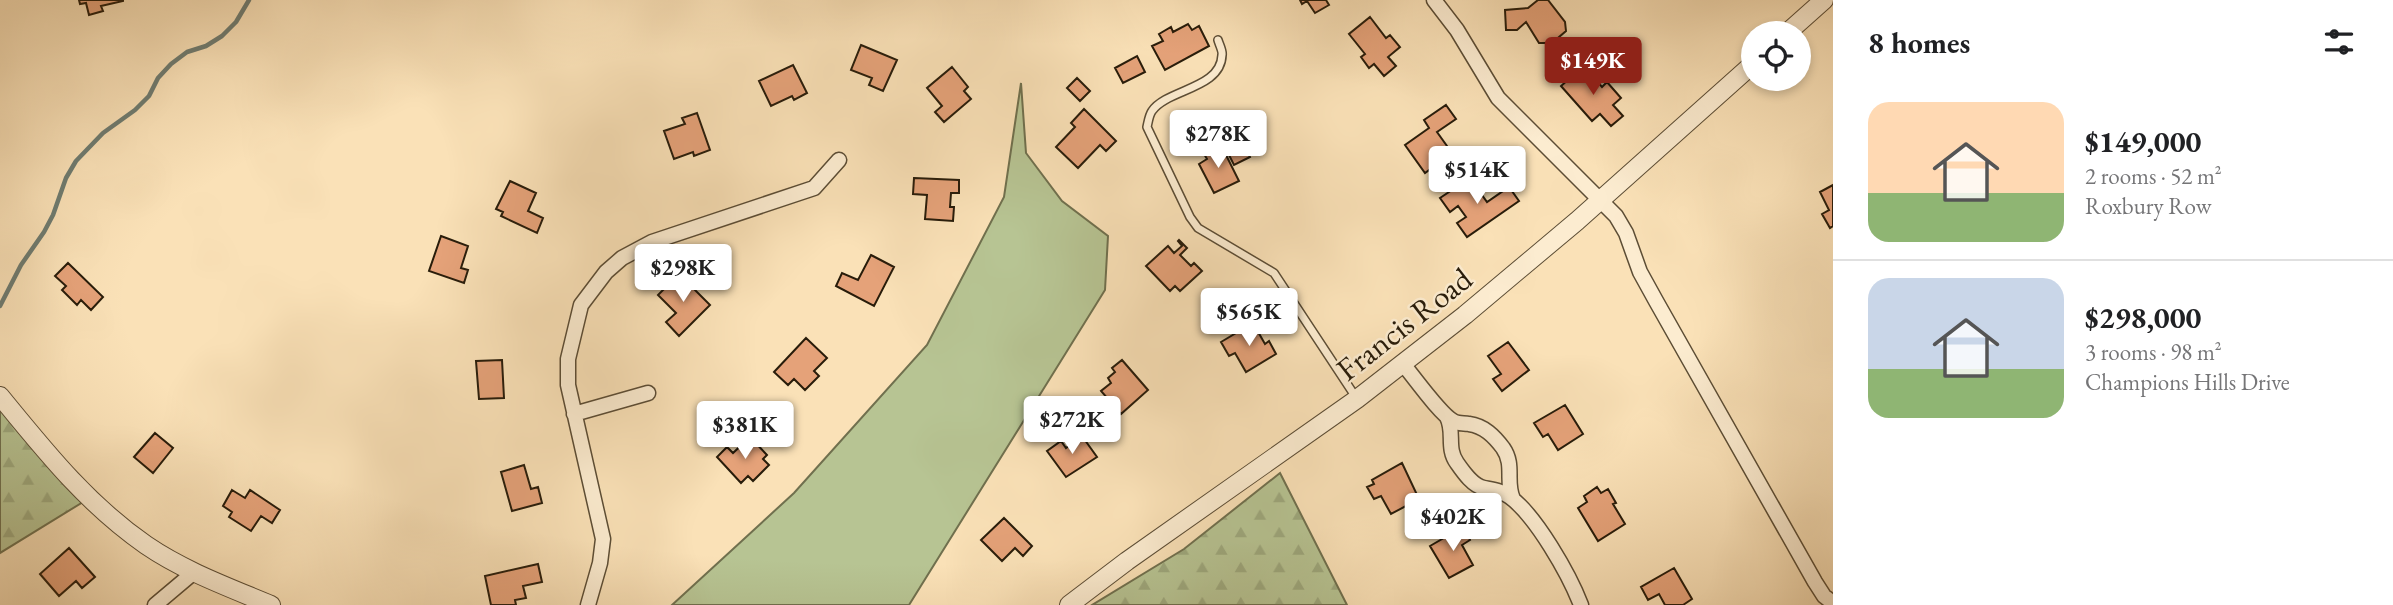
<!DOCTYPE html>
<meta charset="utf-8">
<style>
:root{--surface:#fff;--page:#f2f2f2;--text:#202124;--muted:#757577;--line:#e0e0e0;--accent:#8f2418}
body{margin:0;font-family:"EB Garamond",serif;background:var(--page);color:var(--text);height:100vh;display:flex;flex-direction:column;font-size:26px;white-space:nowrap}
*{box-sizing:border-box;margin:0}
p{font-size:23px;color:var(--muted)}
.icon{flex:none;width:38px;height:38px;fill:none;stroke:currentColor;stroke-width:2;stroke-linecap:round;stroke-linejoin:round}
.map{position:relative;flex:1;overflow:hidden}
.panel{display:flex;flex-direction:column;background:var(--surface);width:560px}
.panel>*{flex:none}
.controls{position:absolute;left:1741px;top:21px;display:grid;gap:14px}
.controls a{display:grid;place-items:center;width:70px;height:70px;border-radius:50%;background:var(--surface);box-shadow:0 4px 10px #0003;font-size:35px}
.price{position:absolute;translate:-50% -60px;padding:0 16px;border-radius:7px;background:#fff;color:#222;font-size:23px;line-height:46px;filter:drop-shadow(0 2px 4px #0008)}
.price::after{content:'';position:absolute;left:50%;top:42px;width:21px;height:16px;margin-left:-10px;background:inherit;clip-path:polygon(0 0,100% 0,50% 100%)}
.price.selected{background:var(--accent);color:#fff}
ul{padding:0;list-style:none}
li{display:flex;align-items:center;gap:21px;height:175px;padding:0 35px}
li+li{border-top:2px solid var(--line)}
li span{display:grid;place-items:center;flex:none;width:196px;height:140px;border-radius:21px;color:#555}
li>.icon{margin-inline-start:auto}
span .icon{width:84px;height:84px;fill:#fffc;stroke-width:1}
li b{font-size:30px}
h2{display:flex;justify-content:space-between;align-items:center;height:84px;padding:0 35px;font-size:30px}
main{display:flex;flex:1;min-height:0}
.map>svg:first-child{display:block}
.grass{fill:#b7c493;stroke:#70704e;stroke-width:2}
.forest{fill:url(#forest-firs);stroke:#70704e;stroke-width:2}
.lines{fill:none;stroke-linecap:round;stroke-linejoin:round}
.stream{stroke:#6f7c71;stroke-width:4.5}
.building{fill:#e5a279;stroke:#281c0a;stroke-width:2}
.service-casing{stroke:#5c4d35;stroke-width:10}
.minor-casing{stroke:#5c4d35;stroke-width:17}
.tertiary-casing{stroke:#5c4d35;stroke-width:20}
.service{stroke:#fcecd0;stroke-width:7}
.minor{stroke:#fcecd0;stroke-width:14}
.tertiary{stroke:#fcecd0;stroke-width:18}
.labels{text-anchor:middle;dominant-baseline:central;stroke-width:5;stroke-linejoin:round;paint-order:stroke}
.street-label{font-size:32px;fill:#281c0a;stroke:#fcecd0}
</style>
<main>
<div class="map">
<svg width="1833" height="605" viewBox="0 0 1833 605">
<defs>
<pattern id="forest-firs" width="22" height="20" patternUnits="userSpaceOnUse" patternTransform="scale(1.75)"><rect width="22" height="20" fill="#b7c493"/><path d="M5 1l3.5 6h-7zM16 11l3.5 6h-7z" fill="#9da87d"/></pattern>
</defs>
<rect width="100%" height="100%" fill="#fae1b7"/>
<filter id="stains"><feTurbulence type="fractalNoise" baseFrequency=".00286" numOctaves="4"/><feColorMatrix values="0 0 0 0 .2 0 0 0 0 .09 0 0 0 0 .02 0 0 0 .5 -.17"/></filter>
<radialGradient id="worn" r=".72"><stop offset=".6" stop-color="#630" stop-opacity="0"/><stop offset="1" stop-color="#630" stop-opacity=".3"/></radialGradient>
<!-- grass -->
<path class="grass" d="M1021,83L1026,153L1062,201L1108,236L1105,290L909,605H672L794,493L927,345L1004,197Z"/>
<!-- forest -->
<path class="forest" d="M0,400L83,502L0,553Z
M1280,473L1347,605H1092L1184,549Z"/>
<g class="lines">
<!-- stream -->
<path class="stream" d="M0,306L21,265L44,232L53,215L66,178L76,161L103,133L135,110L149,96L158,78L171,64L187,52L206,46L222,36L236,22L249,0"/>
</g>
<!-- building -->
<path class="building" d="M79,0H123V1L101,6L103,11L89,15L86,3L80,4Z
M1300,0H1326L1329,5L1315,13L1307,1L1302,4Z
M1538,0H1548L1565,22L1566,31L1552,43H1539L1526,22L1517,30H1506L1505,10L1528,8Z
M1370,17L1386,38L1390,35L1400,47L1388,57L1396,66L1384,76L1374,64L1369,68L1361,57L1365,54L1349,34Z
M1188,24L1192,30L1199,26L1209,46L1165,70L1152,46L1163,41L1159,34L1171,27L1173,32Z
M861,45L897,60L883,91L869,85L872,78L851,70Z
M1137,56L1145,72L1123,83L1115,68Z
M793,65L807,93L794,100L792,96L771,106L759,81Z
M1584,66L1602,87L1607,82L1621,98L1613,105L1623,116L1611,126L1600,114L1592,121L1561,86Z
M952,67L968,87L964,91L971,99L944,122L935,112L942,106L927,88Z
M1077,78L1090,91L1080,101L1067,88Z
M1446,105L1456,119L1437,132L1452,153L1425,173L1405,145L1429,128L1424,120Z
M1084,109L1116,141L1106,151L1100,145L1078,168L1056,147L1075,127L1071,123Z
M697,113L710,150L694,156L693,152L674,159L664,131L685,124L682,118Z
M1243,143L1250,157L1234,165L1227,151Z
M1221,145L1239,181L1214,193L1199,164L1207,159L1204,154Z
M914,178L959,180V193H951L950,207H954L953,221L925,219L927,195L913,194Z
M1470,178L1487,202L1509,187L1519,201L1467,237L1457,223L1466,217L1458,206L1450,212L1440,198Z
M510,181L536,193L528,211L543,218L537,233L501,216L503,212L496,209Z
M1833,185V226L1830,228L1822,214L1829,210L1820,192Z
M441,236L468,246L461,268L468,270L464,283L429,271Z
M1179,240L1187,248L1180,255L1191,266L1194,263L1202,271L1180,291L1175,286L1170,291L1146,266L1168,246L1174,253L1182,246L1178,241Z
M871,255L894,267L874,306L836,286L842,273L858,280Z
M68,263L103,297L91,310L81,300L77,305L62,290L66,286L55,276Z
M679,274L710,305L679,336L666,322L676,313L658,295Z
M1253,323L1265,344L1269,341L1276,354L1246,372L1235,353L1229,356L1221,342Z
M806,338L827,358L814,371L819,376L805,390L794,379L788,385L774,372Z
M1508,342L1529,370L1502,391L1493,379L1501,374L1488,356Z
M502,360L504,398L479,399L476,361Z
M1122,360L1148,390L1121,414L1101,391L1111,383L1108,378L1115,372L1112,368Z
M1565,405L1583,434L1558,450L1548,434L1543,437L1534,423Z
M155,433L173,448L153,473L134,457Z
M1082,436L1097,457L1066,477L1047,451L1061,441L1066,448Z
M750,437L767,455L763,459L769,465L753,481L748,476L741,483L717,457L727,447L733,453Z
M1402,463L1419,499L1391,514L1381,496L1374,499L1367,487L1374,484L1372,480Z
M524,465L531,489L538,487L542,503L512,511L501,472Z
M1597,487L1601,493L1608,489L1616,503L1613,504L1625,524L1598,541L1578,508L1587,502L1584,496Z
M232,490L245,498L250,490L280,510L272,523L261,516L251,531L229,517L232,512L223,506Z
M1004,518L1032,546L1023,556L1015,548L1002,561L981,540Z
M1463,527L1470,540L1462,545L1473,565L1449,578L1430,546Z
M69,548L95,577L82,588L76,581L59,596L40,574Z
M538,564L542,582L523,586L526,598L515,600L516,605H491L485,576Z
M1674,568L1692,599L1683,605H1665L1659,594L1648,600L1641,587Z"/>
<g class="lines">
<defs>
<path id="service" d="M1218,40C1219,44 1223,51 1222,55C1221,89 1167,89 1152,111C1149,115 1148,123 1147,127L1190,217L1198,228L1274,273L1357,399"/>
<path id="minor" d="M1434,0L1457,30L1498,98L1616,216L1626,233L1640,272L1656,301L1815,582L1824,596L1833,603
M1403,364C1414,377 1440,414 1453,421C1458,424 1464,423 1469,424C1484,426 1494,436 1503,448C1515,465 1505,482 1513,499
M574,414L648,393
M1447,417C1455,432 1446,448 1457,463C1464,473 1473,486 1484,488C1494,490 1502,491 1510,497C1536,516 1569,574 1581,605
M155,605L193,573
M588,605L600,563L603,539L568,385V359L581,305L606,272L622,258L652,242L814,188L839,160"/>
<path id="tertiary" d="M1787,33L1824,0
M0,396C45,451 87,504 146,545C184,571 228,587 271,605
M1069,605L1127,561L1357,399L1465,315L1577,221L1754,63"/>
</defs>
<!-- service casing -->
<use href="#service" class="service-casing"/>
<!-- minor casing -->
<use href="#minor" class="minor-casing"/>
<!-- tertiary casing -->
<use href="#tertiary" class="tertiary-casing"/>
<!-- service -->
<use href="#service" class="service"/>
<!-- minor -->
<use href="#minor" class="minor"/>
<!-- tertiary -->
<use href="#tertiary" class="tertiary"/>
</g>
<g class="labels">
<!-- street labels -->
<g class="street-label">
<text transform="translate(1404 324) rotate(-38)">Francis Road</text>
</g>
</g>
<rect width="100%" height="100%" filter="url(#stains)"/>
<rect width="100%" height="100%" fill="url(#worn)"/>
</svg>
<div class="controls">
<a><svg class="icon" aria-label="locate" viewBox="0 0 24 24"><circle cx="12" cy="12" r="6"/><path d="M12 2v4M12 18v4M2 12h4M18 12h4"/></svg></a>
</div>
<b class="price selected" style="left:1593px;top:97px">$149K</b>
<b class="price" style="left:1218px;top:170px">$278K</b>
<b class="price" style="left:1477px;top:206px">$514K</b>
<b class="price" style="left:683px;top:304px">$298K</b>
<b class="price" style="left:1249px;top:348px">$565K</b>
<b class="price" style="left:1072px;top:456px">$272K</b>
<b class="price" style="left:745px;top:461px">$381K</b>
<b class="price" style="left:1453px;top:553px">$402K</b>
</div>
<section class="panel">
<h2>8 homes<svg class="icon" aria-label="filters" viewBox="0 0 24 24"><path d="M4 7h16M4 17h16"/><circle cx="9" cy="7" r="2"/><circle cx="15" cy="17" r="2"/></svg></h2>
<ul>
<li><span style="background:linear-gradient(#ffd9b3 65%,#8fb573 0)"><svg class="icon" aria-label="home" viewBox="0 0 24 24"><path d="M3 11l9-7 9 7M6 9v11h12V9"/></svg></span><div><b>$149,000</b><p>2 rooms · 52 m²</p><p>Roxbury Row</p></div></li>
<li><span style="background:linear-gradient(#c9d6e8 65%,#8fb573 0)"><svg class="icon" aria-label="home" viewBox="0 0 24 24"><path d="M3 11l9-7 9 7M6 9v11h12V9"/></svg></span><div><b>$298,000</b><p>3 rooms · 98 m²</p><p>Champions Hills Drive</p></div></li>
</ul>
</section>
</main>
